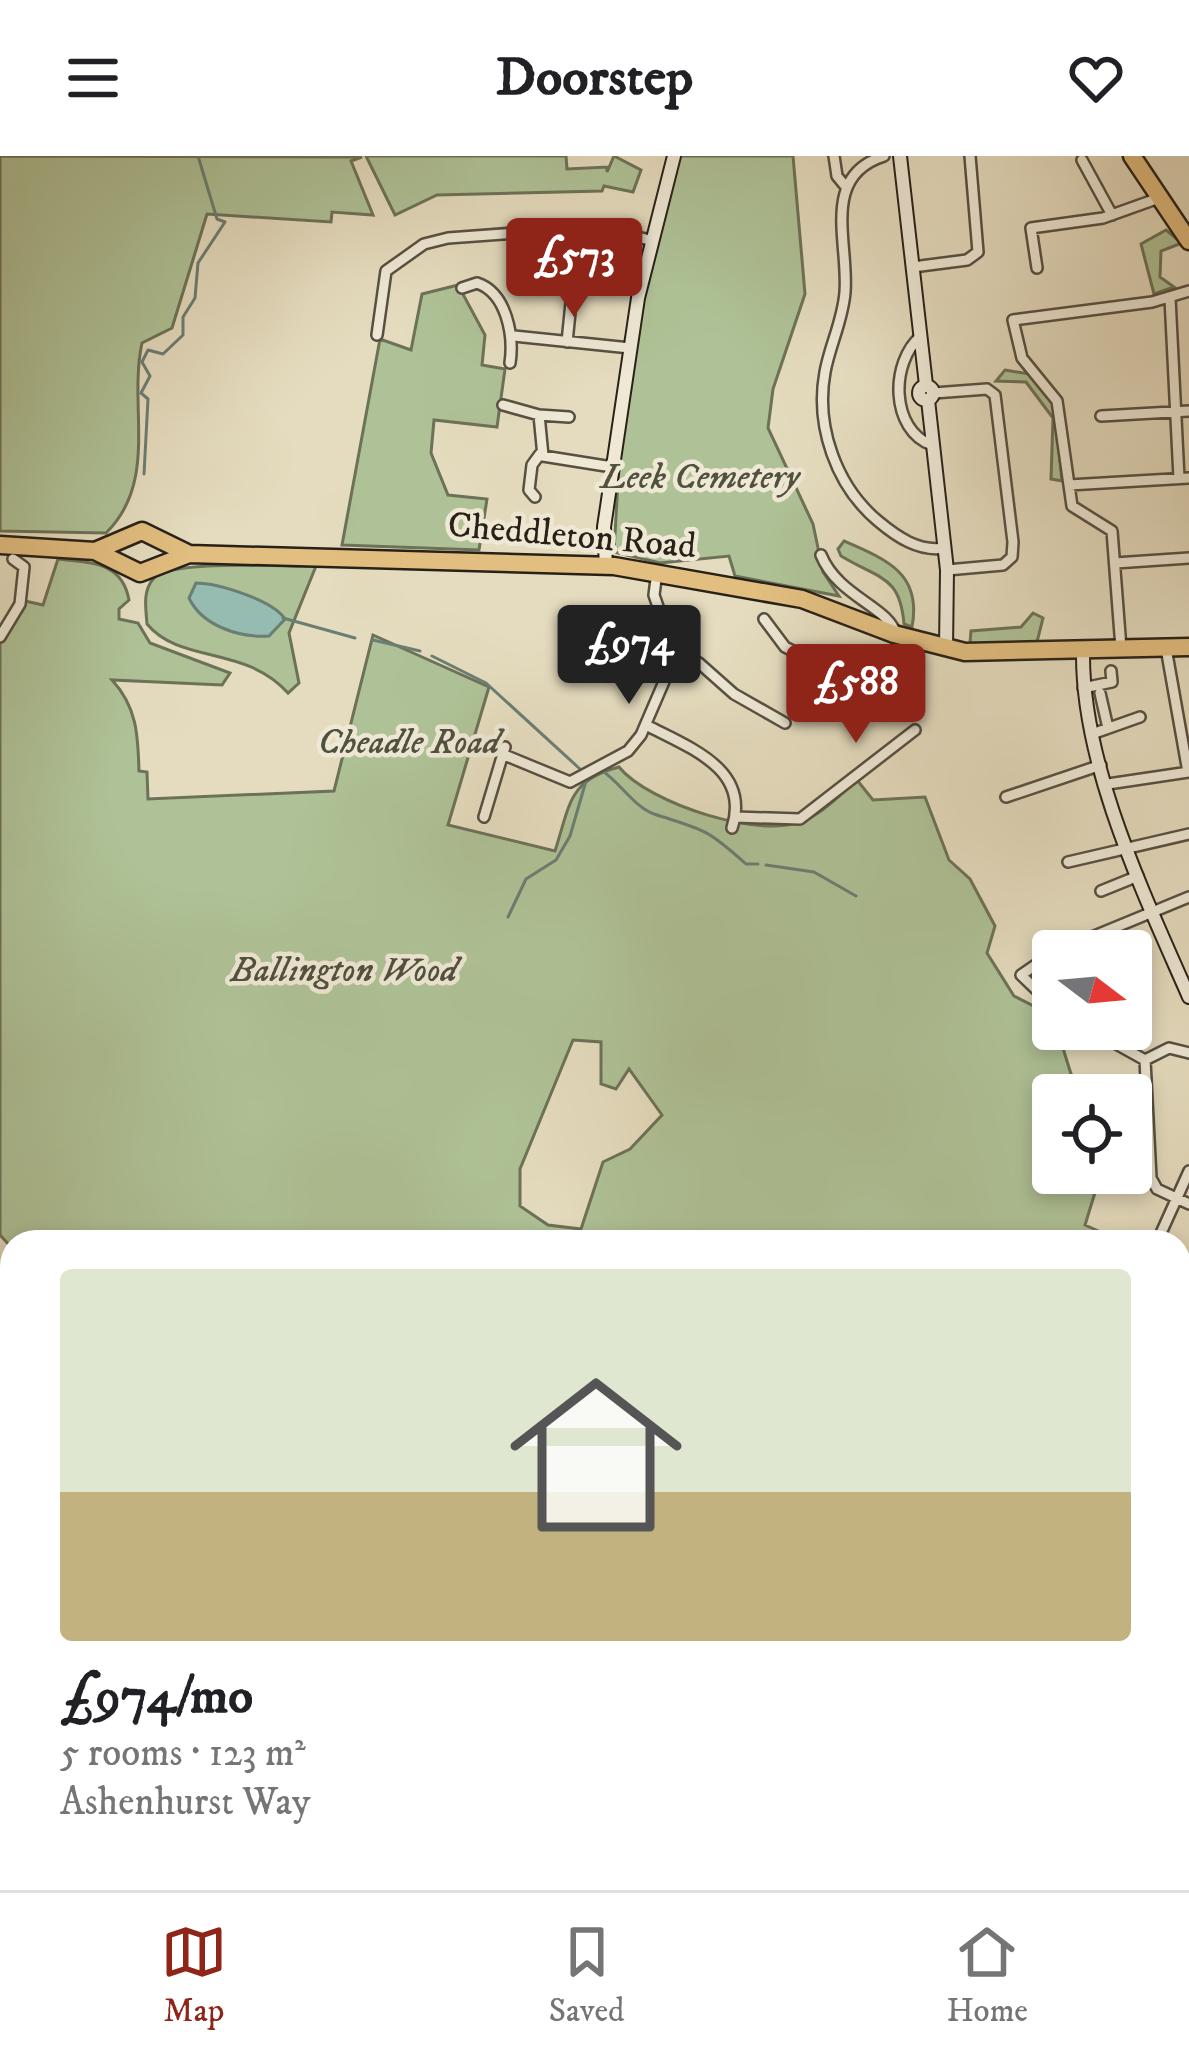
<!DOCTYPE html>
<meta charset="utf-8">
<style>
:root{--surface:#fff;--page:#f6f6f6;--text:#202124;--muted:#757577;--line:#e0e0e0;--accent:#8f2418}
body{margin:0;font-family:"IM FELL DW Pica",serif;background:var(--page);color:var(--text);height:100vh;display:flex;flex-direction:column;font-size:45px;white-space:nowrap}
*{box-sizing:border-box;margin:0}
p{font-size:39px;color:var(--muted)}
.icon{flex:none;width:66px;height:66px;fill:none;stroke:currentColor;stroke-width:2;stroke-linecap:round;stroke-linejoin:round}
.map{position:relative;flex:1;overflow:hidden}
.sheet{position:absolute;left:0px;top:1074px;width:1191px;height:660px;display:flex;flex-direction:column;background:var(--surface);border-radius:36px 36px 0 0;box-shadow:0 6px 18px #0003}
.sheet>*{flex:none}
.needle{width:78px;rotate:106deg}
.buttons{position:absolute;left:1032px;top:774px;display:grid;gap:24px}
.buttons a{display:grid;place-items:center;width:120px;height:120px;border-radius:12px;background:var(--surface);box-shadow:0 6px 18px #0003;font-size:60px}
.price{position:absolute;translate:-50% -102px;padding:0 27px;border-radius:12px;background:var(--accent);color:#fff;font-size:39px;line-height:78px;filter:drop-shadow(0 3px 6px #0008)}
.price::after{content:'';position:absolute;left:50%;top:72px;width:36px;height:27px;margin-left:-18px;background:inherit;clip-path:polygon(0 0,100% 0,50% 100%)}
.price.on{background:#222;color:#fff}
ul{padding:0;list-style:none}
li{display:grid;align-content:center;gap:24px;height:636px;padding:0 60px}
li span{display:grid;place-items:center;height:372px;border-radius:12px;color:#555}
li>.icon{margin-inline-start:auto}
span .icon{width:216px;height:216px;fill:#fffc;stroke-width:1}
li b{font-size:51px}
header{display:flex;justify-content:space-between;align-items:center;height:156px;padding:0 60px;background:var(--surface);font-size:54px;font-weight:700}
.tabs{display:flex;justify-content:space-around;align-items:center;height:168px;border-top:3px solid var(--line);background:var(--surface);font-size:33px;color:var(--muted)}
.tabs a{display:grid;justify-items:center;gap:6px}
.tabs .on{color:var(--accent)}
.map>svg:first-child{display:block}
.green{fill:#afc297;stroke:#6c7258;stroke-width:3;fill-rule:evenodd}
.water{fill:#96bcb1;stroke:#6a7e74;stroke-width:3}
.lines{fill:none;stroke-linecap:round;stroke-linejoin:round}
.stream{stroke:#6a7e74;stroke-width:3}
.street-casing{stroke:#575042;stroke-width:14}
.secondary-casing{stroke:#282118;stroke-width:16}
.highway-casing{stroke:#282118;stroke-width:21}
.street{stroke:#eee8d5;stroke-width:9}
.secondary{stroke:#eee8d5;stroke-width:12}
.highway{stroke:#e2be80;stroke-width:16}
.street-bridge-casing{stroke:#575042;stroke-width:14;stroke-linecap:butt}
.street-bridge{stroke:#eee8d5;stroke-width:9}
.labels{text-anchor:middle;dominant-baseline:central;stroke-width:9;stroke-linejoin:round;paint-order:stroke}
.park-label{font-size:36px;font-style:italic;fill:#50513e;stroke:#eee8d5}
.street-label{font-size:36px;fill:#282118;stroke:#eee8d5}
</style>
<header><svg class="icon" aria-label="menu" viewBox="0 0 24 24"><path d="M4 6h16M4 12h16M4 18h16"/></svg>Doorstep<svg class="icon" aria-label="heart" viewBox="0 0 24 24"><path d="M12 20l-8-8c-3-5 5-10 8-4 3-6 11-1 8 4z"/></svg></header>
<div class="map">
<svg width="1189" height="1734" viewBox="0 0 1189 1734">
<rect width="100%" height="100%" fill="#e5dcbf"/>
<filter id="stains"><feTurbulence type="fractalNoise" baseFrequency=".00167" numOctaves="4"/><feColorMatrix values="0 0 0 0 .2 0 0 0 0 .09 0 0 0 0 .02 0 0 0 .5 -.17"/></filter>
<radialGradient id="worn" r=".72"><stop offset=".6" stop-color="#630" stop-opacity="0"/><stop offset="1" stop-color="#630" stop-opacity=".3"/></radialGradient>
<!-- green -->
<path class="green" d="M0,0L362,1L351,5L373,59L332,56L331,66L207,58L172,172L142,187C128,251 159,325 106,377L0,375Z
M366,0H566L567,13L607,11V16L614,0L641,14L633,36L604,30L602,35L437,39L395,59Z
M680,0H793L805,138L773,233L768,272L813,368L823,416L839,440L735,420L729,400L660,407L614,396L619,307L643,143Z
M1166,74L1182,87L1161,95L1160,121L1174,131L1154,138L1141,88Z
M458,129L485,179L482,209L505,213L497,271L434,264L431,297L448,339L487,343L479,394L342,389L380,183L411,194L422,138Z
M1005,214L1029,218L1054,244L1062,325L1051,323L1053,262L1026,226L996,225Z
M844,385C888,404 922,418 912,471L904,468C900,420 881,424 841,400L838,393Z
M58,403C90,407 122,405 129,444L119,453V463L138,467L150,487L230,517L222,529L112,524C137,551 138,579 139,615L147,616L148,643L334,635L373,479L489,531L448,669L555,695C570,649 568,624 619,611C648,647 762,685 806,664C825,655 841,638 857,624L873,644L925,641L949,704L970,723L995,770L987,797L1014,840L1053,860L1071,918L1097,939H1053V1017H1101L1085,1069L1123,1086H12V1092L0,1079V487L25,445L43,449ZM573,884L601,886V928L616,933L629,913L662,959L630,993L603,1006L581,1073L548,1069L520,1050V1013Z
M316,410L289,477L299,527L288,537C245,489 180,508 147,468C146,453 142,435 154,422C172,403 286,411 316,410Z
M1033,457L1043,462L1036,490L970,487L971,475L1021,471Z
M0,1160L12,1164V1312L3,1311L6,1300L0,1299Z
M1179,1703L1189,1709V1734H955L951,1722H1179Z"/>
<!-- water -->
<path class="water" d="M196,427C217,427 273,444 285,463L269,480C240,482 202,470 189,442Z"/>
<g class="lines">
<!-- stream -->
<path class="stream" d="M144,318L148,243L141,237L150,220L142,206L148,194L163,198L183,179V161L195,142L198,107L225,66L217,63L198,0
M283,462L355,482
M373,484L420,495
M432,500L486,527L580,613
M601,614C619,625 634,651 654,658C703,674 705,671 746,708H758
M766,709L814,716L856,740
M508,761L526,723L556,704L570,680L586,625"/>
<defs>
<path id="street" d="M834,0L837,20L846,31
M884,0C820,20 849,87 845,136C843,164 830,189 825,216C815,270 836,330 878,365C897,381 919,396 944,392
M1082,4L1112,59
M913,111L967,104L978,96L970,0
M1037,112L1031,72L1103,62L1159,42
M462,132L477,127C507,137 514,180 510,207
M1170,142L1179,322
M377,179L386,115L424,88L448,82L596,71L650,84
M514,180L630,192
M921,180C890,206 890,274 932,289
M567,186L571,147
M934,237L987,233L995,239L1013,386L1012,401L1003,409L947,414
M503,249L539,259L543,300L612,311
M539,259L569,261
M1101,260L1189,255
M1069,329L1189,322
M535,341L529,334L532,309L540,298
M821,399C838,441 890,451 896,479
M1115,407L1189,402
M764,463L785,491L799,498L896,525L908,515L912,483
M0,481L20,448L24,411L13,403
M1121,492L1112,375L1072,350L1057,245L1022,202L1013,164L1152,146L1189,135
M1166,492L1188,616
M675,500L699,507L734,538L785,567
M1083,532L1112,526L1111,515
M1100,537L1108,572
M646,569C690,592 751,613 732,672
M1092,578L1140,561
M502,598L570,626L628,595L641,579L675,500L654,439L657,415
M1108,628L1189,616
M1006,641L1101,609
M484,661L505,591
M735,661L800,663L915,574
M1068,706L1189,678
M1101,735L1138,720
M1058,795L1189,741
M1046,843L1021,819L1053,797
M1100,879L1145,904
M1145,904L1151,1022L1157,1033L1189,1048
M1145,904L1169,892L1189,897
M1157,1086L1189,1015
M1179,1316L1189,1318
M31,1722L48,1734
M741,1722L746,1734
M944,1722L949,1734
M505,1732L544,1722
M262,1734L284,1722
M849,1734L855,1722"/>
<path id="secondary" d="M900,0L926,229
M919 237a7 7 0 1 1 14 0a7 7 0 1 1-14 0Z
M928,244L947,414L946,492
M606,410L604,371L638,142L674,0
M1083,497C1082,610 1144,738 1189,841"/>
<path id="highway" d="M1132,0L1189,85
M0,389L95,395L142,375L189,398
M95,395L140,417L189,398L614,410L802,443L894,478L965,496L1189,491
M1179,1269L1189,1247
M1179,1484L1189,1490
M0,1721L12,1705"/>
</defs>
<!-- street casing -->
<use href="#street" class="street-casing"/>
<!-- secondary casing -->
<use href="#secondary" class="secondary-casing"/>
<!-- highway casing -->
<use href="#highway" class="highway-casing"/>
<!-- street -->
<use href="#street" class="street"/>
<!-- secondary -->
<use href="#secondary" class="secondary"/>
<!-- highway -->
<use href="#highway" class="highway"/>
<defs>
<path id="street-bridge" d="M4,1700L12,1707"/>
</defs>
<!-- street-bridge casing -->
<use href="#street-bridge" class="street-bridge-casing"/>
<!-- street-bridge -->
<use href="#street-bridge" class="street-bridge"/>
</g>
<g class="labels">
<!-- park labels -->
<g class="park-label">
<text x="700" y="321">Leek Cemetery</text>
<text x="409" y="586">Cheadle Road</text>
<text x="344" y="814">Ballington Wood</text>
</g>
<!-- street labels -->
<g class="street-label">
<text transform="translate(572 380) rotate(5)">Cheddleton Road</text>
</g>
</g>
<rect width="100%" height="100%" filter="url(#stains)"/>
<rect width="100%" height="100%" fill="url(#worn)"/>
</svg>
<div class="buttons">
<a><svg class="needle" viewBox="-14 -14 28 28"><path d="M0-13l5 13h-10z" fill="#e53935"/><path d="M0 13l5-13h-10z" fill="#757577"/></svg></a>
<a><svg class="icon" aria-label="locate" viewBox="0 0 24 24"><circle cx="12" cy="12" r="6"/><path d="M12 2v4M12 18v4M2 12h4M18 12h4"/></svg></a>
</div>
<b class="price" style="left:574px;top:164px">£573</b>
<b class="price on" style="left:629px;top:551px">£974</b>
<b class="price" style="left:856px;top:590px">£588</b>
<section class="sheet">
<ul>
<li><span style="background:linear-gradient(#dfe7d0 60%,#c2b280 0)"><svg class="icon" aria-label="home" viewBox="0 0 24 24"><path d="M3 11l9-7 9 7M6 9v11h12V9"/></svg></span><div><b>£974/mo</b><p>5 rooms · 123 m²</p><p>Ashenhurst Way</p></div></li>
</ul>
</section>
</div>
<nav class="tabs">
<a class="on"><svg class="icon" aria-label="map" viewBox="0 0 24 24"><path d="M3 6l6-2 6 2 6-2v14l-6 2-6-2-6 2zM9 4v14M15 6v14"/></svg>Map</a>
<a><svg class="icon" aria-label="saved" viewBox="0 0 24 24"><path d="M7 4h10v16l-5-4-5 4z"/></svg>Saved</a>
<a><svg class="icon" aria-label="home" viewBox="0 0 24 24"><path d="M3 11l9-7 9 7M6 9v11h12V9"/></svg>Home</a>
</nav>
